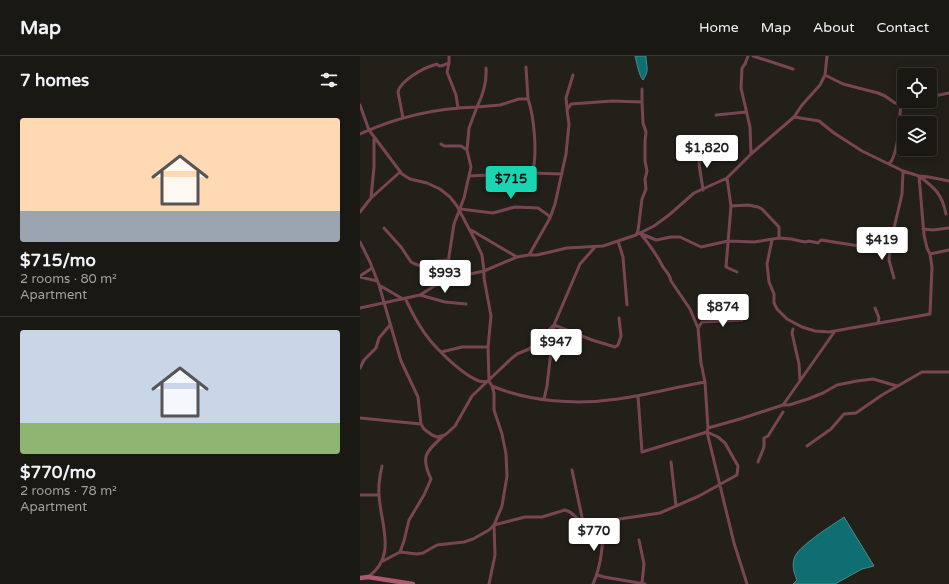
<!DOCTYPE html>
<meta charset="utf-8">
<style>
:root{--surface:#1a1812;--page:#272520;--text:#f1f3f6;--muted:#9fa09f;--line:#383732;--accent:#19d5b2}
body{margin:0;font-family:"Varela Round",sans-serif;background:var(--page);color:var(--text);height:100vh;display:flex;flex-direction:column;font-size:15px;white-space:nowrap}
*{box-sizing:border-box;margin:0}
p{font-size:13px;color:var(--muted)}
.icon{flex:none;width:22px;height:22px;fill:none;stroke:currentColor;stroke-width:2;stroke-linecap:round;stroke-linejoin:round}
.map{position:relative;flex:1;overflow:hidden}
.sheet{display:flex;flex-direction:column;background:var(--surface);width:360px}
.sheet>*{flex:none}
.fabs{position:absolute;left:537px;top:12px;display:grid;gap:8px}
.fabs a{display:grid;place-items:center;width:40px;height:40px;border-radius:4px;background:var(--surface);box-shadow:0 2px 10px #0003,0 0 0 1px var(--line);font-size:20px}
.price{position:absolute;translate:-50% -34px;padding:0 9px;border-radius:4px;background:#fff;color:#222;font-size:13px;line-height:26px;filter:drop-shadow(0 1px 2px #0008)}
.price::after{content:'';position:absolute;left:50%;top:24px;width:12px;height:9px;margin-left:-6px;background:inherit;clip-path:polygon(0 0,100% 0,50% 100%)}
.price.current{background:var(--accent);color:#111}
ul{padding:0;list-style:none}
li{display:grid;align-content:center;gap:8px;height:212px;padding:0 20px}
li+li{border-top:1px solid var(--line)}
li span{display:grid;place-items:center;height:124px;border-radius:4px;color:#555}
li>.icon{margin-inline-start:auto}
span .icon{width:72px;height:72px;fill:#fffc;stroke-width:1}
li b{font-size:17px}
h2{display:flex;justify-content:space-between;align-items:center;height:48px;padding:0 20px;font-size:17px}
header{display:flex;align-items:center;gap:24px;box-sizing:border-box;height:56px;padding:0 20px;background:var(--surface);border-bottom:1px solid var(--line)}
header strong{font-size:19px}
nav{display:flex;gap:22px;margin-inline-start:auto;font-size:14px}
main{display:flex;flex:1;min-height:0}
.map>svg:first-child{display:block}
.water{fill:#0f6e71;stroke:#4a8c8d}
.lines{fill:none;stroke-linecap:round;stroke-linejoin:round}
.street{stroke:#794552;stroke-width:3}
.secondary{stroke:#ab596e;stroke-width:4.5}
</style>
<header>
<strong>Map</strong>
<nav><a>Home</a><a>Map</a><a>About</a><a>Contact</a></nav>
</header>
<main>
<section class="sheet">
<h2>7 homes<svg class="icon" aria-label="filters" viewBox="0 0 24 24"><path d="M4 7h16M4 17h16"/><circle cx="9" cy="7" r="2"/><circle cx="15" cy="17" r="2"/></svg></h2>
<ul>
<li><span style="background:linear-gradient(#ffd9b3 75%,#9aa5b1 0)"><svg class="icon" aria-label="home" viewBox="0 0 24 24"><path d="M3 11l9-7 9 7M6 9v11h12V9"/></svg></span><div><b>$715/mo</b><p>2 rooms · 80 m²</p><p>Apartment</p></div></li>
<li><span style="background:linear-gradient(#c9d6e8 75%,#8fb573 0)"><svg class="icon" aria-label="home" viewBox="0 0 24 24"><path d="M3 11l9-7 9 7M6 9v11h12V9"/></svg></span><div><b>$770/mo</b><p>2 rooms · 78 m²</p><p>Apartment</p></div></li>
</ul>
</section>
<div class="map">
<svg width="589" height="528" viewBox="0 0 589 528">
<rect width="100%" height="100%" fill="#222018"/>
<!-- water -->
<path class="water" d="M275,0H286C286,11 290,14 283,24C279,20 277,7 275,0Z
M484,461L514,510L502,513L475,528H433L437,524C434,517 432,511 434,503C436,491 473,469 484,461Z"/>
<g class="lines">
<!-- street -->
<path class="street" d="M89,0V7
M388,0L385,8L382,12L381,32L390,71L391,98
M393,0L433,13
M166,11L168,43
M126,12C127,25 123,39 117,51L140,49L159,43H168C174,60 178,100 172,117
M465,19L483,28L518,37L525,40L535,47L541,48L552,45
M282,33V46
M570,41L589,37
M0,49L9,74L42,118L50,123L67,127L80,133L90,141L97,150L116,186L122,199L124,215V222L131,260L128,291L129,325L132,330L134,337V354L142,378L146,398L147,420L142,450L134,469L135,499L129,528
M207,52L206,42L213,19
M356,59L386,56
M434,61L459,65L474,77L502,95L543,115L559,120L569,121L589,125
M43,62L38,36C40,25 63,12 74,9C79,7 76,9 80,10C83,10 86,8 89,7L87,16L96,39L98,52
M0,78C37,61 77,52 117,51L109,72L107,94L111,111L104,142L94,168L85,226
M81,88L84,90H101L107,94
M340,93L339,108L343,134
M529,108C539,98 539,63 541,48
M109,120L172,117L202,118
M559,120C575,132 582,138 586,158
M367,122L371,150L366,211L377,216
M11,142L14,111V82
M371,150L388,149L398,151L402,153L419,171V182
M100,153L133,157L155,151L178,152L188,159L190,162
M0,156L11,142L40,116
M24,172L41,191L51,206L55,208L73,214L75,212L76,205L89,204
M563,173L573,174L589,172
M111,174L157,201
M280,177C289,188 297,199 303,211C306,216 310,218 311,225L330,253L338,272L341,307L345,326L348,372L347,376L374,487L387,528
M282,178L296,184L311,181H320L341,191L368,185L394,186L419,182L431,183L445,186L449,185L458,187L461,184L499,190L527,188L530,187L531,185L542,138L543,115
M412,184L407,208L409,226L414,238V247L417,253L427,263L442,271L455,275L469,276L570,258L572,211L570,198L567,192L564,179L559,120
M258,185L263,201L267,249
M0,186L10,206L19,229L41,305L58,341L61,368
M530,187L529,204L534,222
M570,198L589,194
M169,199L190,162L195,148L206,98L209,68L207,54L211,48L252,45L282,46L283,67L286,76L285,85V105L287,115L285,123L286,133L282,143L278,175L276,179
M0,220L12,212
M0,221L17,225
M19,229L43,243
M60,239L85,246L106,248
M45,242C50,252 54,261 60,270C70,288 101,318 119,325C122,326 125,326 129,325
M0,252L60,239L76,229L110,218L124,215L157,201L169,199H177L207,192L243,190L276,179L294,170L309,159L334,137L367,122L391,98L434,61L442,49L460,29L465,19L467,0
M515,252L519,262L518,267
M338,272L342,266L382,264
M433,273L432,277L439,308L440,324
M81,296L102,291H128
M0,312L4,304L16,292L19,282L30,269
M132,330C170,346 217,349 258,343C287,339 316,331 345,326
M184,343L187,330L194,269L232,284L255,291L258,289L261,280L259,262
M423,349H429L448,343L463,337L477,329L497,325L513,323L537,330
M0,362L61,368L64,373L72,379L77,381L85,379L95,370L112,340L152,302L157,298L169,293L194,269L220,208L235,191
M348,372L380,363L423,349L475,275
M447,390L471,373L484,358L496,357L522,339L562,316H589
M311,406L316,450
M398,406L404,391V382L408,380L423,356
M212,414L223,466
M0,439H19
M279,484L284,508L282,527
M40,496L44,485L49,464L64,439L71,423C60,400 66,396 84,379
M23,505L40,496L57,498L63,497L77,489L104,486L113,483L129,474L134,469L165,461H182L205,454L210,456L224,468H226L300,457L339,440L377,419L378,410L365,387L358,381L347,376L282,396L278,340
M237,519L244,521L285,528
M8,521C38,500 20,467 19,438C18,428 20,419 22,410
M233,528C242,508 243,487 243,465"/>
<!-- secondary -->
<path class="secondary" d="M0,522L8,521L53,528"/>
</g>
</svg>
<div class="fabs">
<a><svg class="icon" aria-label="locate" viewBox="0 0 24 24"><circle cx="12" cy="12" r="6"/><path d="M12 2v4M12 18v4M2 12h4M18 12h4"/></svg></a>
<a><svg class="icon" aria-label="layers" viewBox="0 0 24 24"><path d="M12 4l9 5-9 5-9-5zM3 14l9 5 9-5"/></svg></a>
</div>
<b class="price" style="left:347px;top:113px">$1,820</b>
<b class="price current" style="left:151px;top:144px">$715</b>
<b class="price" style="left:522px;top:205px">$419</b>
<b class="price" style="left:85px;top:238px">$993</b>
<b class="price" style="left:363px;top:272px">$874</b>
<b class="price" style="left:196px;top:307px">$947</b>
<b class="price" style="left:234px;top:496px">$770</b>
</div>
</main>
